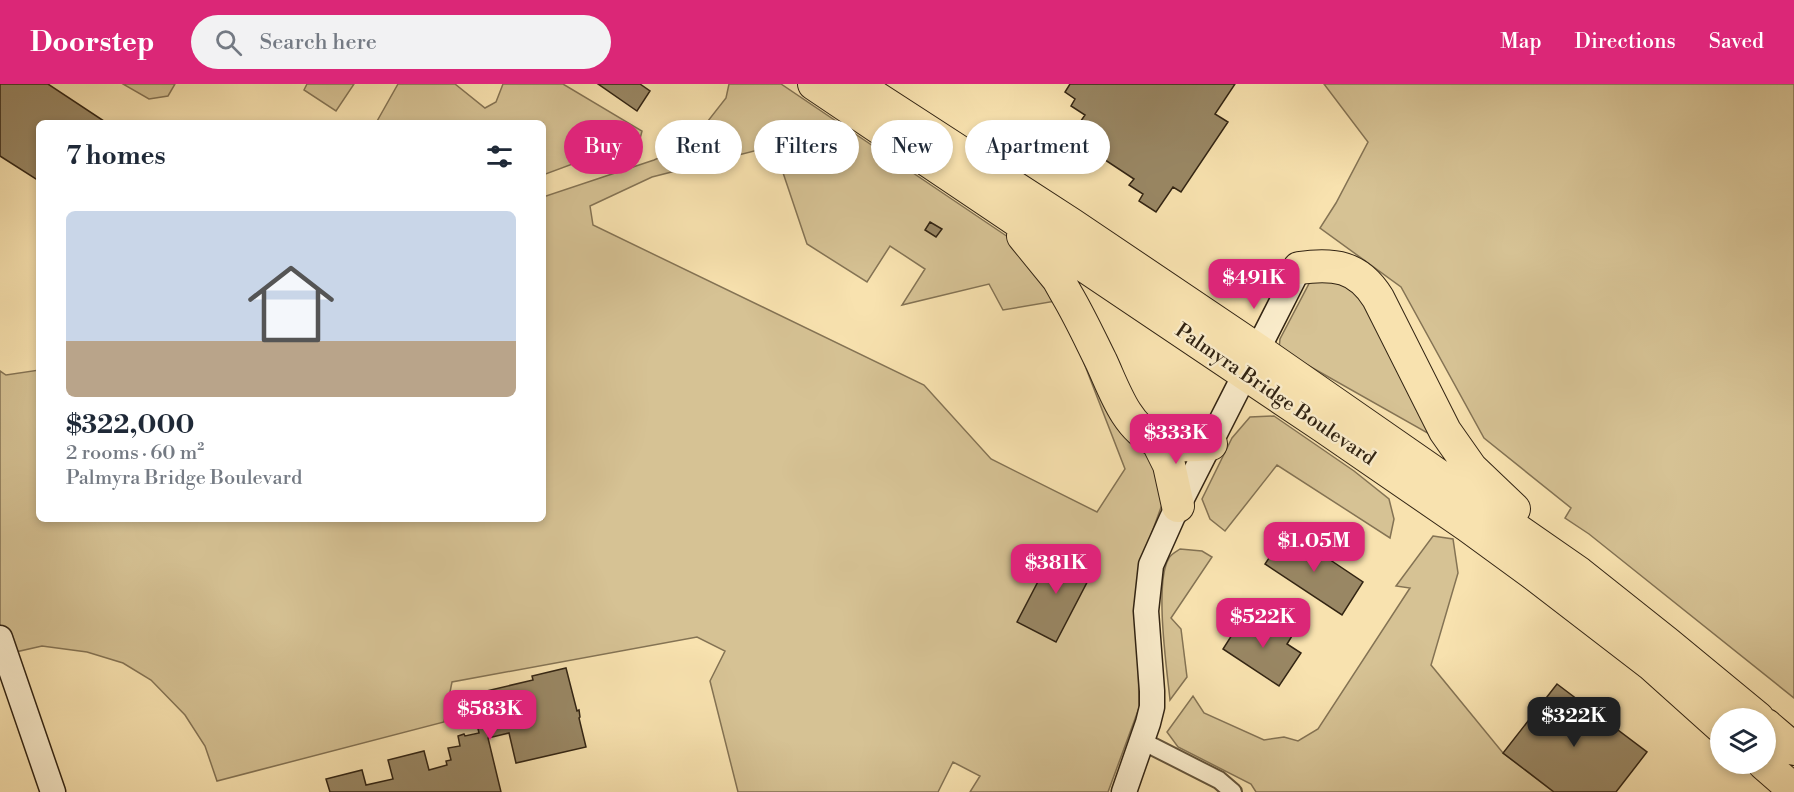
<!DOCTYPE html>
<meta charset="utf-8">
<style>
:root{--surface:#fff;--page:#f2f2f3;--text:#1f2937;--muted:#747a83;--accent:#db2777}
body{margin:0;font-family:"Libre Bodoni",serif;background:var(--page);color:var(--text);height:100vh;display:flex;flex-direction:column;font-size:22px;white-space:nowrap}
*{box-sizing:border-box;margin:0}
p{font-size:20px;color:var(--muted)}
.icon{flex:none;width:33px;height:33px;fill:none;stroke:currentColor;stroke-width:2;stroke-linecap:round;stroke-linejoin:round}
.map{position:relative;flex:1;overflow:hidden}
.details{position:absolute;left:36px;top:36px;width:510px;height:402px;display:flex;flex-direction:column;background:var(--surface);border-radius:9px;box-shadow:0 3px 9px #0003}
.details>*{flex:none}
.banner{position:absolute;left:564px;top:36px;width:570px;height:54px;display:flex;gap:12px}
.fabs{position:absolute;left:1710px;top:624px;display:grid;gap:12px}
.fabs a{display:grid;place-items:center;width:66px;height:66px;border-radius:50%;background:var(--surface);box-shadow:0 3px 9px #0003;font-size:30px}
.price{position:absolute;translate:-50% -51px;padding:0 14px;border-radius:12px;background:var(--accent);color:#fff;font-size:20px;line-height:39px;filter:drop-shadow(0 2px 3px #0008)}
.price::after{content:'';position:absolute;left:50%;top:36px;width:18px;height:14px;margin-left:-9px;background:inherit;clip-path:polygon(0 0,100% 0,50% 100%)}
.price.selected{background:#222;color:#fff}
ul{padding:0;list-style:none}
li{display:grid;align-content:center;gap:12px;height:318px;padding:0 30px}
li span{display:grid;place-items:center;height:186px;border-radius:9px;color:#555}
li>.icon{margin-inline-start:auto}
span .icon{width:108px;height:108px;fill:#fffc;stroke-width:1}
li b{font-size:26px}
h2{display:flex;justify-content:space-between;align-items:center;height:72px;padding:0 30px;font-size:26px}
.chip{padding:0 21px;border-radius:27px;background:var(--surface);box-shadow:0 3px 9px #0003;font-size:21px;line-height:54px}
.chip.selected{background:var(--accent);color:#fff}
header{display:flex;align-items:center;gap:36px;box-sizing:border-box;height:84px;padding:0 30px;background:var(--accent);color:#fff}
header strong{font-size:28px}
nav{display:flex;gap:33px;margin-inline-start:auto;font-size:21px}
.search{width:420px;height:54px;background:var(--page);display:flex;align-items:center;gap:15px;box-sizing:border-box;padding:0 21px;border-radius:33px;color:var(--muted);font-size:22px}
.map>svg:first-child{display:block}
.green{fill:#d6c294;stroke:#847354;stroke-width:1.5}
.building{fill:#998764;stroke:#322413;stroke-width:1.5}
.lines{fill:none;stroke-linecap:round;stroke-linejoin:round}
.street-casing{stroke:#64543a;stroke-width:20}
.secondary-casing{stroke:#322413;stroke-width:27}
.highway-casing{stroke:#322413;stroke-width:34}
.street{stroke:#faeccb;stroke-width:16}
.secondary{stroke:#faeccb;stroke-width:24}
.highway{stroke:#f8e2af;stroke-width:32}
.labels{text-anchor:middle;dominant-baseline:central;stroke-width:4.5;stroke-linejoin:round;paint-order:stroke}
.street-label{font-size:20px;fill:#322413;stroke:#faeccb}
</style>
<header>
<strong>Doorstep</strong>
<div class="search"><svg class="icon" aria-label="search" viewBox="0 0 24 24"><circle cx="10" cy="10" r="6"/><path d="M15 15l6 6"/></svg>Search here</div>
<nav><a>Map</a><a>Directions</a><a>Saved</a></nav>
</header>
<div class="map">
<svg width="1794" height="708" viewBox="0 0 1794 708">
<rect width="100%" height="100%" fill="#f8e2af"/>
<filter id="stains"><feTurbulence type="fractalNoise" baseFrequency=".00333" numOctaves="4"/><feColorMatrix values="0 0 0 0 .2 0 0 0 0 .09 0 0 0 0 .02 0 0 0 .5 -.17"/></filter>
<radialGradient id="worn" r=".72"><stop offset=".6" stop-color="#630" stop-opacity="0"/><stop offset="1" stop-color="#630" stop-opacity=".3"/></radialGradient>
<!-- green -->
<path class="green" d="M123,0H175L168,12L149,15Z
M307,0H354L336,27L304,6Z
M398,0H455L485,24L496,18L503,0H563L642,47L640,55L543,91V39H376Z
M729,0H781L1008,153L1037,181L1056,217L1003,226L989,200L902,221L925,185L890,162L867,198L807,160L774,62L652,93L590,122L593,141L924,301L991,375L1097,428L1125,385L1077,261L1152,368L1164,415L1142,476L1137,507L1139,624L1108,708H970L980,692L953,678L938,708H738L710,597L725,567L697,553L452,598L444,638L217,697L205,662L185,631L151,596L123,579L87,568L42,562L11,569L0,540V287L6,291L39,286V435H543V113L654,76L690,60L726,14Z
M1324,0H1794V614L1589,450L1565,434L1571,424L1484,354L1401,203L1320,144L1336,119L1368,58Z
M1312,194H1337L1361,209L1431,351L1279,265L1280,255Z
M1274,332L1354,387L1389,415L1394,435L1390,454L1277,381L1225,447L1210,435L1202,415L1232,354L1250,333Z
M1433,452L1453,455L1458,489L1431,581L1503,669L1554,708H1256L1251,700L1178,663L1167,648L1193,612L1204,629L1264,656L1284,653L1298,657L1318,645L1410,504L1396,502Z
M1180,465L1202,467L1212,473L1171,534L1181,545L1187,593L1170,616C1167,586 1154,498 1169,474C1171,470 1177,467 1180,465Z"/>
<!-- building -->
<path class="building" d="M0,0H48L107,39H39V97L0,72Z
M598,0H640L650,7L637,27Z
M1070,0H1235L1215,30L1228,38L1181,108L1173,103L1156,128L1139,117L1143,110L1129,101L1134,95L1096,70L1099,64L1074,47L1085,31L1071,22L1075,15L1065,8Z
M930,138L942,145L936,153L925,146Z
M1287,447L1363,498L1342,531L1265,480Z
M1056,463L1095,483L1056,558L1017,538Z
M1244,532L1259,542L1262,532L1292,552L1287,560L1301,569L1279,602L1223,565Z
M566,584L577,627L579,626L580,633L579,634L586,663L516,679L509,649L488,654L501,708H330L326,695L362,686L366,701L393,695L388,676L424,667L429,686L447,681L446,677L451,676L448,664L460,662L458,652L464,650L465,652L479,649L474,628L487,625L482,608L533,596L532,592Z
M1557,600L1647,668L1616,708H1554L1503,669Z"/>
<g class="lines">
<defs>
<path id="street" d="M1142,657L1219,696L1233,708"/>
<path id="secondary" d="M0,554L53,708
M1124,708L1148,639L1152,623V607L1146,527L1151,481L1172,434L1299,184"/>
<path id="highway" d="M814,0L1324,343L1468,442L1531,488L1652,581L1720,642
M855,0L1071,140L1258,266L1579,489L1667,559L1758,634
M1023,152L1058,195L1067,211C1080,233 1090,255 1101,277C1114,305 1126,343 1155,356C1172,364 1193,361 1211,360
M1299,184C1334,179 1358,182 1378,214L1445,347L1471,384L1514,425
M1157,357L1169,381L1178,422
M1766,641L1794,665
M1764,680L1794,706"/>
</defs>
<!-- street casing -->
<use href="#street" class="street-casing"/>
<!-- secondary casing -->
<use href="#secondary" class="secondary-casing"/>
<!-- highway casing -->
<use href="#highway" class="highway-casing"/>
<!-- street -->
<use href="#street" class="street"/>
<!-- secondary -->
<use href="#secondary" class="secondary"/>
<!-- highway -->
<use href="#highway" class="highway"/>
</g>
<g class="labels">
<!-- street labels -->
<g class="street-label">
<text transform="translate(1275 311) rotate(34)">Palmyra Bridge Boulevard</text>
</g>
</g>
<rect width="100%" height="100%" filter="url(#stains)"/>
<rect width="100%" height="100%" fill="url(#worn)"/>
</svg>
<div class="fabs">
<a><svg class="icon" aria-label="layers" viewBox="0 0 24 24"><path d="M12 4l9 5-9 5-9-5zM3 14l9 5 9-5"/></svg></a>
</div>
<b class="price" style="left:1254px;top:226px">$491K</b>
<b class="price" style="left:1176px;top:381px">$333K</b>
<b class="price" style="left:1314px;top:489px">$1.05M</b>
<b class="price" style="left:1056px;top:511px">$381K</b>
<b class="price" style="left:1263px;top:565px">$522K</b>
<b class="price" style="left:490px;top:657px">$583K</b>
<b class="price selected" style="left:1574px;top:664px">$322K</b>
<div class="banner">
<a class="chip selected">Buy</a>
<a class="chip">Rent</a>
<a class="chip">Filters</a>
<a class="chip">New</a>
<a class="chip">Apartment</a>
</div>
<section class="details">
<h2>7 homes<svg class="icon" aria-label="filters" viewBox="0 0 24 24"><path d="M4 7h16M4 17h16"/><circle cx="9" cy="7" r="2"/><circle cx="15" cy="17" r="2"/></svg></h2>
<ul>
<li><span style="background:linear-gradient(#c9d6e8 70%,#b9a48a 0)"><svg class="icon" aria-label="home" viewBox="0 0 24 24"><path d="M3 11l9-7 9 7M6 9v11h12V9"/></svg></span><div><b>$322,000</b><p>2 rooms · 60 m²</p><p>Palmyra Bridge Boulevard</p></div></li>
</ul>
</section>
</div>
